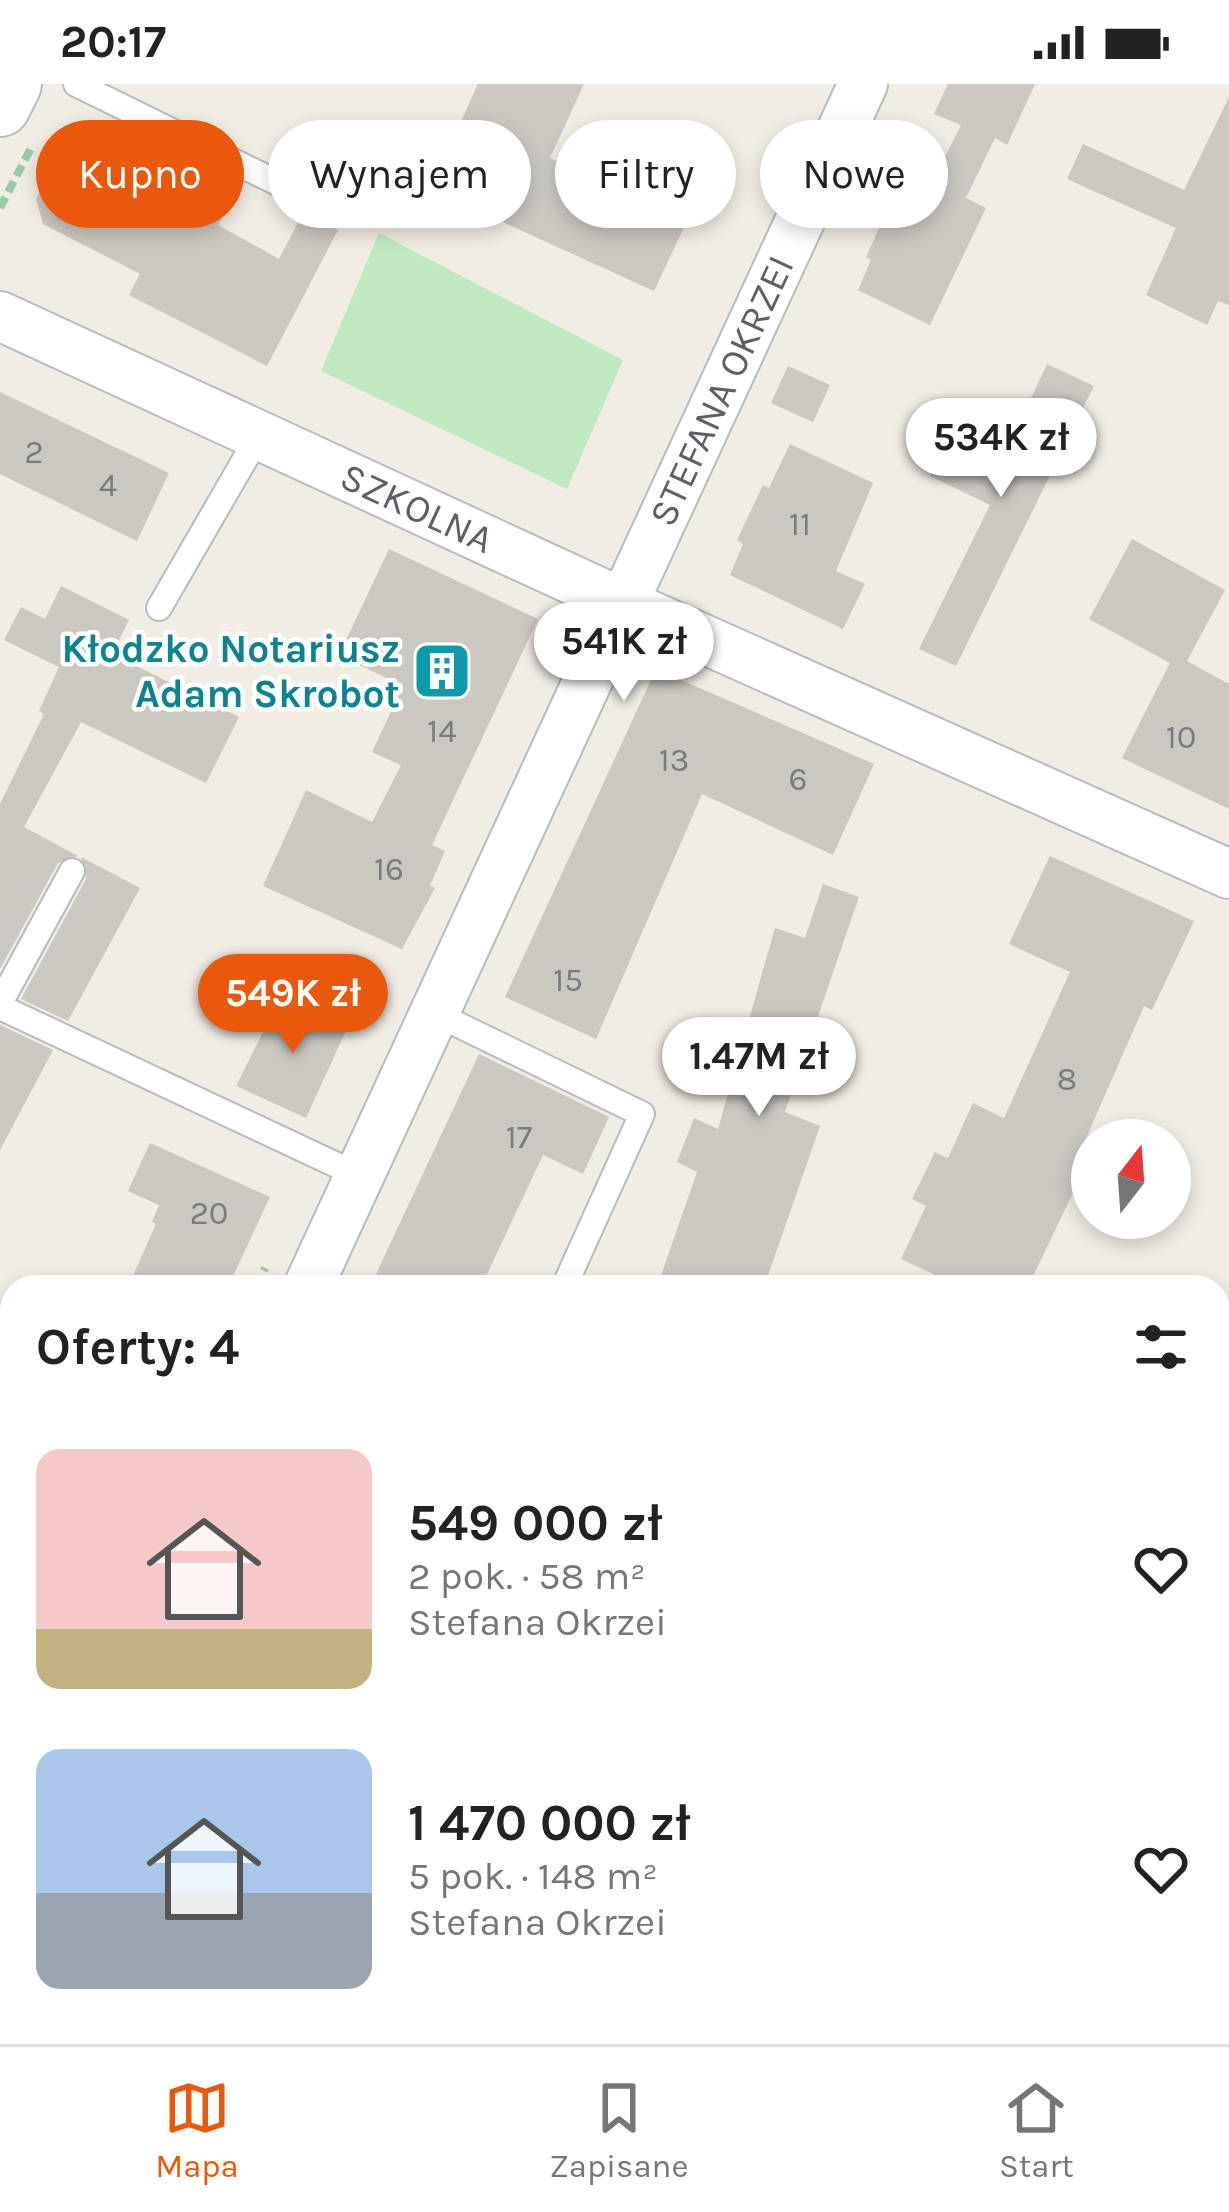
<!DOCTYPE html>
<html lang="pl">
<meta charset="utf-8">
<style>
:root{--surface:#fff;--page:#f2f2f2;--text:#222;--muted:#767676;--line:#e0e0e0;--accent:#ea580c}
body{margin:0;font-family:Karla,sans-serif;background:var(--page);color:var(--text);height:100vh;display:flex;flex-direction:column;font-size:45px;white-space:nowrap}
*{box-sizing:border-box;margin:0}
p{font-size:39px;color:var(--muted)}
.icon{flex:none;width:66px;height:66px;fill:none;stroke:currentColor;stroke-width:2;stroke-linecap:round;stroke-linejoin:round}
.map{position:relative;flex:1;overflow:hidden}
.details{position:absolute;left:0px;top:1191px;width:1230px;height:771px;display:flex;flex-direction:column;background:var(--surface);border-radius:36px 36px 0 0;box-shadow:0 6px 18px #0003}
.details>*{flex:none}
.hud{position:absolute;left:36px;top:36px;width:1158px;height:108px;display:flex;gap:24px}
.needle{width:78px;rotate:17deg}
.tools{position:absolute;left:1071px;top:1035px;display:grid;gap:24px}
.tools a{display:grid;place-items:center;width:120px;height:120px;border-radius:50%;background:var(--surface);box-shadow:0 6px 18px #0003;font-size:60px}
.price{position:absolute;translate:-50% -102px;padding:0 27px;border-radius:42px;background:#fff;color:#222;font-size:39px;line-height:78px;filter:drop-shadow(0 3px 6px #0008)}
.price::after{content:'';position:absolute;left:50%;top:72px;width:36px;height:27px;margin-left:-18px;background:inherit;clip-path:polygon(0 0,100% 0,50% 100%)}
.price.current{background:var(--accent);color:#fff}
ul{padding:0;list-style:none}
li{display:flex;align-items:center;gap:36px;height:300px;padding:0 36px}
li span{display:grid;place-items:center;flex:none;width:336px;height:240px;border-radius:24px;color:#555}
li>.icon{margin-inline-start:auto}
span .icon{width:144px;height:144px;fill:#fffc;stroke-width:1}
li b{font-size:51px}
h2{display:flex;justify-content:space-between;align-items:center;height:144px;padding:0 36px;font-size:51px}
.chip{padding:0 42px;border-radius:54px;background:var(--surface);box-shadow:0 6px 18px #0003;font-size:42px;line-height:108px}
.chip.current{background:var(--accent);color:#fff}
.status{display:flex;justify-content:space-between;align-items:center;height:84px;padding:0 60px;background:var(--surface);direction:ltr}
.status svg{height:33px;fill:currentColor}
.menu{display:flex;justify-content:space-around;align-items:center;height:168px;border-top:3px solid var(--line);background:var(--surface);font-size:33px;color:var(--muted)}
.menu a{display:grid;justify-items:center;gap:6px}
.menu .current{color:var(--accent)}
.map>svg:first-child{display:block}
.green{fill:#c0e9bf}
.building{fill:#cbc7c1}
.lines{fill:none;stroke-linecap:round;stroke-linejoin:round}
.service-casing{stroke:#b7babf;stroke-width:28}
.minor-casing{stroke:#b7babf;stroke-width:52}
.tertiary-casing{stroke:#b7babf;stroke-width:64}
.path{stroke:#97cba5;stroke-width:8;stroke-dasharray:12 6;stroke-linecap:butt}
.service{stroke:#fff;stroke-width:24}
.minor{stroke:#fff;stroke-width:48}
.tertiary{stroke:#fff;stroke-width:60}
.labels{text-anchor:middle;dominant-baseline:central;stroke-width:9;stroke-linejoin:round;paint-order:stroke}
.number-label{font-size:33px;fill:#787a7d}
.street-label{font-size:39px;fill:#5c6066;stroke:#fff}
.culture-label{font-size:39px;font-weight:bold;fill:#0d838f;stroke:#fff;text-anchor:end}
</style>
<div class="status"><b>20:17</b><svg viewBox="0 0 49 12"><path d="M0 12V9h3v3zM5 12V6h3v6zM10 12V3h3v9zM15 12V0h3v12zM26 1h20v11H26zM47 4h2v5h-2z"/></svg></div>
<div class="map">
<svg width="1229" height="1960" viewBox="0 0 1229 1960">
<rect width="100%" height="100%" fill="#f0ede4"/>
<!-- green -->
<path class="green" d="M379,149L623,276L567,405L321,287Z"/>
<!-- building -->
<path class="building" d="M478,0H584L550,74L687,137L654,207L430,105Z
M948,0H1035L1007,61L995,54L966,114L986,124L930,241L858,206L871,176L866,173L891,118L897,120L913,89L932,98L961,41L934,30Z
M1229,13V221L1218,217L1207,241L1146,211L1176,144L1067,95L1083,60L1184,106Z
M87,36L225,107L215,127L223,132L218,141L279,175L304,127L338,146L267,282L129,211L140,190L43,140L36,115L44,101L55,98Z
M1047,280L1094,302L956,582L919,565L990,421L930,392L956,340L1007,365Z
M788,282L830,301L813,338L771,319Z
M0,308L169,389L137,457L0,390Z
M790,360L873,399L836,487L865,500L843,545L730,491L743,460L737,456L763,401L769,404Z
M1132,455L1225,506L1187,577L1229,600V725L1122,674L1170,579L1089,535Z
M389,465L538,535L432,761L445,767L430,802L435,804L402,865L263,802L306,706L372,738L401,681L372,668L403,602L339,571Z
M61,502L129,536L112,570L239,633L206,699L81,638L24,743L78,772L58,779L0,885V720L44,630L39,627L59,583L4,556L21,523L45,535Z
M656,585L874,680L833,771L702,710L596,955L505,913Z
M1050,772L1194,837L1152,926L1144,922L1080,1068L1090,1073L1028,1203H927L933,1190L901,1175L926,1122L912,1115L935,1068L948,1074L973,1019L1004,1034L1070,888L1009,860Z
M81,773L140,804L68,937L21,915L86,795Z
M823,800L859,813L785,1028L820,1042L764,1203H657L697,1088L677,1078L694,1034L718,1045L775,844L805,854Z
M282,910L349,940L306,1034L236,1002Z
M0,941L53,966L0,1066Z
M479,970L609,1033L583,1090L543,1071L481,1203H370Z
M150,1059L270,1113L228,1203H128L156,1140L152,1138L159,1121L128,1107Z"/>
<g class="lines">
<defs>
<path id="service" d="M76,0L296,108
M159,524L259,351
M0,919L72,787
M0,923L360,1092
M436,930L642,1030L564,1203"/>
<g id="minor">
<path id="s1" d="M0,232L625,520L1229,790"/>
<path id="s2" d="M308,1203L863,0"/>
<path d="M0,1592L12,1598"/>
<path d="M0,1855L12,1829"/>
<path d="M747,1950L768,1960"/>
</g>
<path id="tertiary" d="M0,22L11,0"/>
</defs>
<!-- service casing -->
<use href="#service" class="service-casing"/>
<!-- minor casing -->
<use href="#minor" class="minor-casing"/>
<!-- tertiary casing -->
<use href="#tertiary" class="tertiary-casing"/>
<!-- path -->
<path class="path" d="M0,124L32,62
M256,1203L265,1184
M514,1950L515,1960
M597,1950L618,1960
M843,1950L862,1960
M488,1960L493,1950"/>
<!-- service -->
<use href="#service" class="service"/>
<!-- minor -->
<use href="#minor" class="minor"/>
<!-- tertiary -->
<use href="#tertiary" class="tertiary"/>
</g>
<!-- icons -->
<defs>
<symbol id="building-square" viewBox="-11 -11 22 22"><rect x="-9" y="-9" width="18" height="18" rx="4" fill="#0f9aa8" stroke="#fff"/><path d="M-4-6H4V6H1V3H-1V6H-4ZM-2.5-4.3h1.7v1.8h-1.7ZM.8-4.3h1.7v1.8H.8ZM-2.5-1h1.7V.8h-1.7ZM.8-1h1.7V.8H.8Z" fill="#fff"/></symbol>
</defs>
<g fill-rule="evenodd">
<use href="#building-square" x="409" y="554" width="66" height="66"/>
</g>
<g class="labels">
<!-- number labels -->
<g class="number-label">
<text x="34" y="368">2</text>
<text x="108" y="401">4</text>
<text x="800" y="440">11</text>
<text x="442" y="647">14</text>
<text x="1181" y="653">10</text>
<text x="674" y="676">13</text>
<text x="798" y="695">6</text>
<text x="389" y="785">16</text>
<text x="568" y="896">15</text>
<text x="1067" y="995">8</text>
<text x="519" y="1053">17</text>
<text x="209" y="1129">20</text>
</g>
<!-- street labels -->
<g class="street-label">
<text stroke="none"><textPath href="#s2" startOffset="987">STEFANA OKRZEI</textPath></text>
<text stroke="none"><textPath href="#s1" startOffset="459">SZKOLNA</textPath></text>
</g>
<!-- culture labels -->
<g class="culture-label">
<text x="400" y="565">Kłodzko Notariusz<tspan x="400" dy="45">Adam Skrobot</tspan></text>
</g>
</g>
</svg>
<div class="tools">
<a><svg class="needle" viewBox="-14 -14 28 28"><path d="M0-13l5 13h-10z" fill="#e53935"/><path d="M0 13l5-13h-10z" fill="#767676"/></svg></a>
</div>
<b class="price" style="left:1001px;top:416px">534K zł</b>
<b class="price" style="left:624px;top:620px">541K zł</b>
<b class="price current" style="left:293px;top:972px">549K zł</b>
<b class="price" style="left:759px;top:1035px">1.47M zł</b>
<div class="hud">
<a class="chip current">Kupno</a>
<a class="chip">Wynajem</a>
<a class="chip">Filtry</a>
<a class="chip">Nowe</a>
</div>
<section class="details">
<h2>Oferty: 4<svg class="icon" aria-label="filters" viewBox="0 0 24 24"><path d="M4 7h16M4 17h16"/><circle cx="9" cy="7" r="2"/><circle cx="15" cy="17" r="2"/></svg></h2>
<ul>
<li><span style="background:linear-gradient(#f6c9c9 75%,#c2b280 0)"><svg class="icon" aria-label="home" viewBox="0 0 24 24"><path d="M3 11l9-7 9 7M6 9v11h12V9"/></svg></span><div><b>549 000 zł</b><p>2 pok. · 58 m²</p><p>Stefana Okrzei</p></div><svg class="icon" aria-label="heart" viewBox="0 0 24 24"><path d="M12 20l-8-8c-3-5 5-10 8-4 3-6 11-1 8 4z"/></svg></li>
<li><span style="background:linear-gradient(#a9c7e8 60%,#9aa5b1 0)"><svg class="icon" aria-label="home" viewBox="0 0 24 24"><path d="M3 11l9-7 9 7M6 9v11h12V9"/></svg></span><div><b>1 470 000 zł</b><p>5 pok. · 148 m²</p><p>Stefana Okrzei</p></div><svg class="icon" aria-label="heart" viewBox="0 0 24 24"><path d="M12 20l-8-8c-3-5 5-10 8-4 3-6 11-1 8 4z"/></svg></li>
</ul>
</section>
</div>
<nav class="menu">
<a class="current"><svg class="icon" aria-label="map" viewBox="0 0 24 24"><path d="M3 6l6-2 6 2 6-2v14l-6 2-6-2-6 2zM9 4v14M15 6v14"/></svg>Mapa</a>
<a><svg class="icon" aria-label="saved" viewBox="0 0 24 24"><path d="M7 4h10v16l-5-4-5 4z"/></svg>Zapisane</a>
<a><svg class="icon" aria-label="home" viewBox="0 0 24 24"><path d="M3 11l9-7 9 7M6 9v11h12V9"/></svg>Start</a>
</nav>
